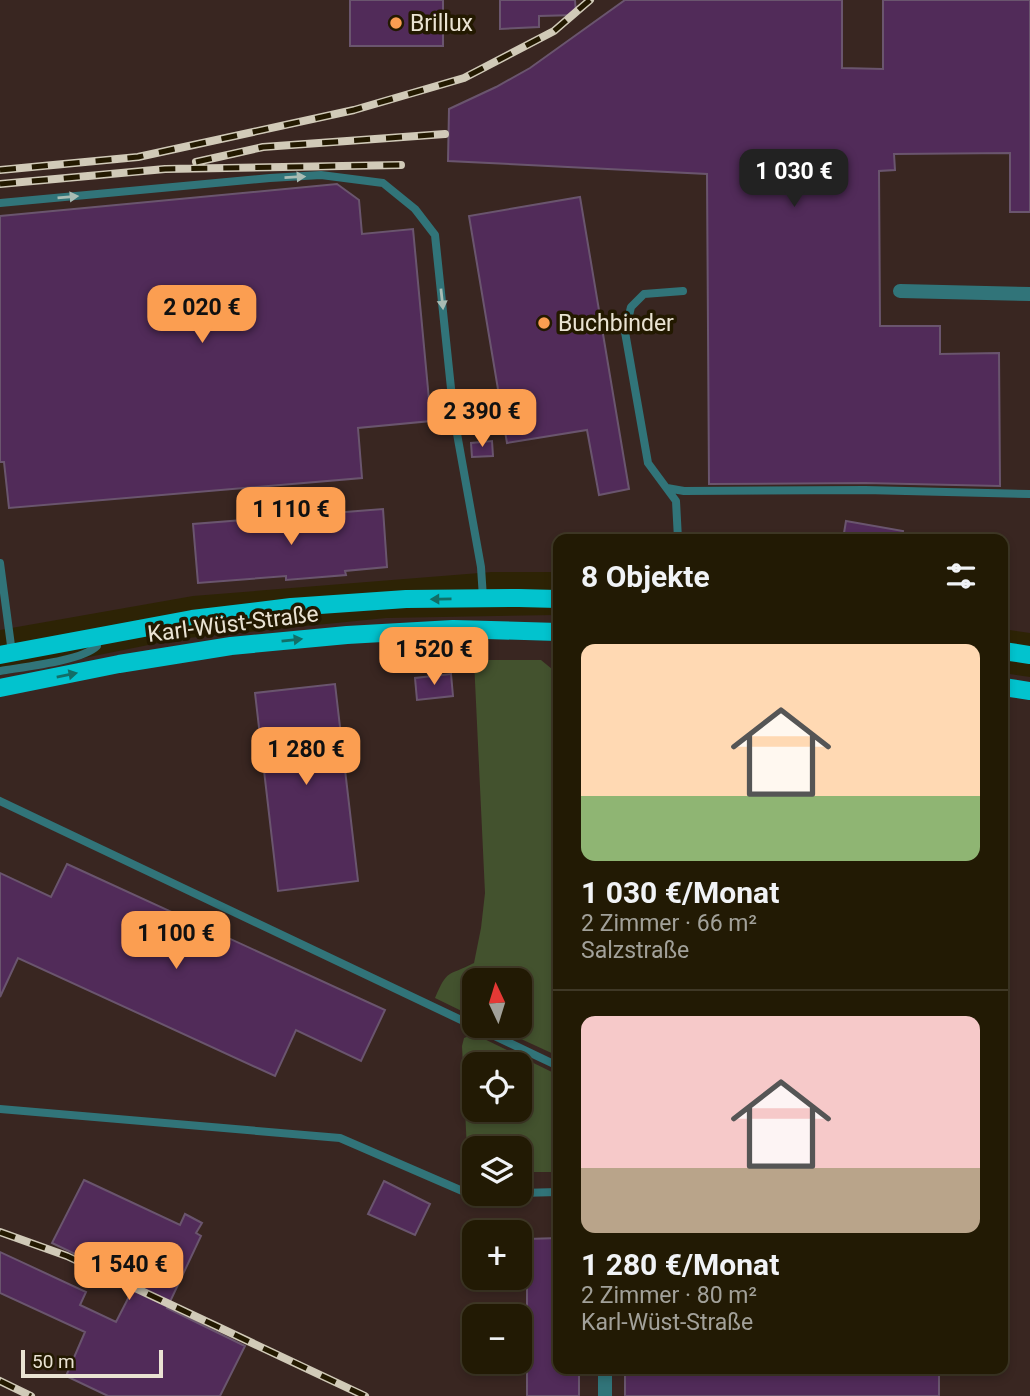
<!DOCTYPE html>
<html lang="de">
<meta charset="utf-8">
<style>
:root{--surface:#221a04;--page:#2e2713;--text:#f1f3f6;--muted:#a2a19a;--line:#3f3826;--accent:#fb9e51}
body{margin:0;font-family:Roboto,sans-serif;background:var(--page);color:var(--text);height:100vh;display:flex;flex-direction:column;font-size:26px;white-space:nowrap}
*{box-sizing:border-box;margin:0}
p{font-size:23px;color:var(--muted)}
.icon{flex:none;width:38px;height:38px;fill:none;stroke:currentColor;stroke-width:2;stroke-linecap:round;stroke-linejoin:round}
.map{position:relative;flex:1;overflow:hidden}
.side{position:absolute;left:553px;top:534px;width:455px;height:840px;display:flex;flex-direction:column;background:var(--surface);border-radius:14px;box-shadow:0 4px 10px #0003,0 0 0 2px var(--line)}
.side>*{flex:none}
.needle{width:46px;rotate:356deg}
.controls{position:absolute;left:462px;top:968px;display:grid;gap:14px}
.controls a{display:grid;place-items:center;width:70px;height:70px;border-radius:14px;background:var(--surface);box-shadow:0 4px 10px #0003,0 0 0 2px var(--line);font-size:35px}
.scale{position:absolute;left:21px;bottom:18px;width:142px;box-sizing:border-box;padding-left:7px;border:4px solid #eae3d3;border-top:0;font-size:19px;line-height:24px;white-space:nowrap;color:#eae3d3;-webkit-text-stroke:5px #231900;paint-order:stroke}
.price{position:absolute;translate:-50% -60px;padding:0 16px;border-radius:14px;background:var(--accent);color:#111;font-size:23px;line-height:46px;filter:drop-shadow(0 2px 4px #0008)}
.price::after{content:'';position:absolute;left:50%;top:42px;width:21px;height:16px;margin-left:-10px;background:inherit;clip-path:polygon(0 0,100% 0,50% 100%)}
.price.on{background:#222;color:#fff}
ul{padding:0;list-style:none}
li{display:grid;align-content:center;gap:14px;height:371px;padding:0 28px}
li+li{border-top:2px solid var(--line)}
li span{display:grid;place-items:center;height:217px;border-radius:14px;color:#555}
li>.icon{margin-inline-start:auto}
span .icon{width:126px;height:126px;fill:#fffc;stroke-width:1}
li b{font-size:30px}
h2{display:flex;justify-content:space-between;align-items:center;height:84px;padding:0 28px;font-size:30px}
.map>svg:first-child{display:block}
.industrial{fill:#392621;fill-rule:evenodd}
.green{fill:#43522e;fill-rule:evenodd}
.building{fill:#512b59;stroke:#6a556e;stroke-width:2}
.lines{fill:none;stroke-linecap:round;stroke-linejoin:round}
.service{stroke:#317479;stroke-width:8}
.minor{stroke:#317479;stroke-width:14}
.primary{stroke:#02c3ce;stroke-width:18}
.rail-casing{stroke:#d1cab8;stroke-width:8}
.rail{stroke:#231900;stroke-width:5;stroke-dasharray:16;stroke-linecap:butt}
.oneway{fill:#a9bcb4}
.oneway2{fill:#126e67}
.poi-dot{fill:#fb9e51;stroke:#231900;stroke-width:2.5}
.labels{text-anchor:middle;dominant-baseline:central;stroke-width:7;stroke-linejoin:round;paint-order:stroke}
.poi-label{font-size:23px;fill:#eae3d3;stroke:#231900;text-anchor:start}
.street-label{font-size:23px;fill:#eae3d3;stroke:#231900}
</style>
<div class="map">
<svg width="1030" height="1396" viewBox="0 0 1030 1396">
<rect width="100%" height="100%" fill="#2d2305"/>
<!-- industrial -->
<path class="industrial" d="M0,0H1030V633L1003,629V539H558V572H492L193,596L0,630Z
M558,615V1368H1003V673L1030,677V1396H0V675L178,639L386,618ZM474,980H520V1026H474ZM474,1064H520V1110H474ZM474,1148H520V1194H474ZM474,1232H520V1278H474ZM474,1316H520V1362H474Z"/>
<!-- green -->
<path class="green" d="M474,660H541L558,674V1056L493,1026H520V980H474V1017L435,998C448,968 447,977 474,963L481,928L485,893Z
M474,1034L558,1075V1172H520V1148H474V1172H468L462,1046L464,1038ZM474,1064H520V1110H474Z"/>
<!-- building -->
<path class="building" d="M350,0H443V46H350Z
M500,0H575L576,15L539,16V27L500,29Z
M625,0H842V68L883,69V0H1030V212H1010V153L894,154L895,170L879,171L880,326H940V354L999,353L1000,486L865,483L709,484L707,174L448,161L449,109L496,87L530,68Z
M337,184L359,200L362,234L413,229L431,421L358,428L362,478L9,508L4,462H0V216Z
M580,197L629,489L599,495L587,430L507,443L469,216Z
M492,441L493,456L472,457L471,443Z
M383,509L387,567L345,571L346,575L286,580V576L198,583L193,524Z
M846,521L903,531L902,539H843Z
M451,674L453,696L417,700L415,678Z
M335,684L358,881L278,891L255,693Z
M67,864L385,1010L361,1061L296,1030L275,1076L18,958L0,997V873L51,897Z
M84,1180L180,1225L185,1214L202,1223L196,1233L201,1236L167,1308L245,1346L220,1396H108L66,1376L85,1332L0,1293V1252L86,1292L80,1305L116,1322L136,1283L52,1243Z
M384,1181L430,1204L415,1235L368,1214Z
M558,1238V1368H579V1396H527V1239Z
M625,1368H939V1396H625Z"/>
<g class="lines">
<!-- service -->
<path class="service" d="M0,203L270,178L321,175L383,183L415,209L435,235L454,417L481,567L483,598
M667,488L684,491L865,490L1030,494
M678,539L676,501L648,463L625,332L631,307L644,294L683,291
M0,563L12,653
M0,671C23,667 82,661 97,646L95,637
M0,801L558,1066
M0,1109L340,1138L467,1193H474
M520,1193L558,1192"/>
<!-- minor -->
<path class="minor" d="M900,291L1030,294
M605,1396V1368"/>
<!-- primary -->
<path class="primary" d="M1003,651L1030,655
M0,655L192,619L291,607L406,599L519,598L558,599
M1003,687L1030,691
M0,688L119,664L231,646L347,635L453,629L558,632"/>
<defs>
<path id="rail" d="M196,162L263,147L445,134
M0,170L138,157L354,110L464,78L554,31L590,0
M0,184L165,169L401,165
M0,1232L67,1256L365,1396
M0,1381L31,1396"/>
</defs>
<!-- rail casing -->
<use href="#rail" class="rail-casing"/>
<!-- rail -->
<use href="#rail" class="rail"/>
</g>
<!-- one-way arrows -->
<defs><path id="oneway-solid" d="M-6-.8H1V-3.2L6.5 0L1 3.2V.8H-6Z" transform="scale(1.75)"/></defs>
<g class="oneway">
<use href="#oneway-solid" transform="translate(295 177) rotate(-3)"/>
<use href="#oneway-solid" transform="translate(68 197) rotate(-5)"/>
<use href="#oneway-solid" transform="translate(442 299) rotate(84)"/>
</g>
<g class="oneway2">
<use href="#oneway-solid" transform="translate(441 599) rotate(179)"/>
<use href="#oneway-solid" transform="translate(292 640) rotate(-6)"/>
<use href="#oneway-solid" transform="translate(67 675) rotate(-11)"/>
</g>
<!-- markers -->
<g class="poi-dot">
<circle cx="396" cy="23" r="7"/>
<circle cx="544" cy="323" r="7"/>
</g>
<g class="labels">
<!-- poi labels -->
<g class="poi-label">
<text x="410" y="23">Brillux</text>
<text x="558" y="323">Buchbinder</text>
</g>
<!-- street labels -->
<g class="street-label">
<text transform="translate(233 624) rotate(-7)">Karl-Wüst-Straße</text>
</g>
</g>
</svg>
<div class="controls">
<a><svg class="needle" viewBox="-14 -14 28 28"><path d="M0-13l5 13h-10z" fill="#e53935"/><path d="M0 13l5-13h-10z" fill="#a2a19a"/></svg></a>
<a><svg class="icon" aria-label="locate" viewBox="0 0 24 24"><circle cx="12" cy="12" r="6"/><path d="M12 2v4M12 18v4M2 12h4M18 12h4"/></svg></a>
<a><svg class="icon" aria-label="layers" viewBox="0 0 24 24"><path d="M12 4l9 5-9 5-9-5zM3 14l9 5 9-5"/></svg></a>
<a>+</a>
<a>−</a>
</div>
<div class="scale">50 m</div>
<b class="price on" style="left:794px;top:209px">1 030 €</b>
<b class="price" style="left:202px;top:345px">2 020 €</b>
<b class="price" style="left:482px;top:449px">2 390 €</b>
<b class="price" style="left:291px;top:547px">1 110 €</b>
<b class="price" style="left:434px;top:687px">1 520 €</b>
<b class="price" style="left:306px;top:787px">1 280 €</b>
<b class="price" style="left:176px;top:971px">1 100 €</b>
<b class="price" style="left:129px;top:1302px">1 540 €</b>
<section class="side">
<h2>8 Objekte<svg class="icon" aria-label="filters" viewBox="0 0 24 24"><path d="M4 7h16M4 17h16"/><circle cx="9" cy="7" r="2"/><circle cx="15" cy="17" r="2"/></svg></h2>
<ul>
<li><span style="background:linear-gradient(#ffd9b3 70%,#8fb573 0)"><svg class="icon" aria-label="home" viewBox="0 0 24 24"><path d="M3 11l9-7 9 7M6 9v11h12V9"/></svg></span><div><b>1 030 €/Monat</b><p>2 Zimmer · 66 m²</p><p>Salzstraße</p></div></li>
<li><span style="background:linear-gradient(#f6c9c9 70%,#b9a48a 0)"><svg class="icon" aria-label="home" viewBox="0 0 24 24"><path d="M3 11l9-7 9 7M6 9v11h12V9"/></svg></span><div><b>1 280 €/Monat</b><p>2 Zimmer · 80 m²</p><p>Karl-Wüst-Straße</p></div></li>
</ul>
</section>
</div>
